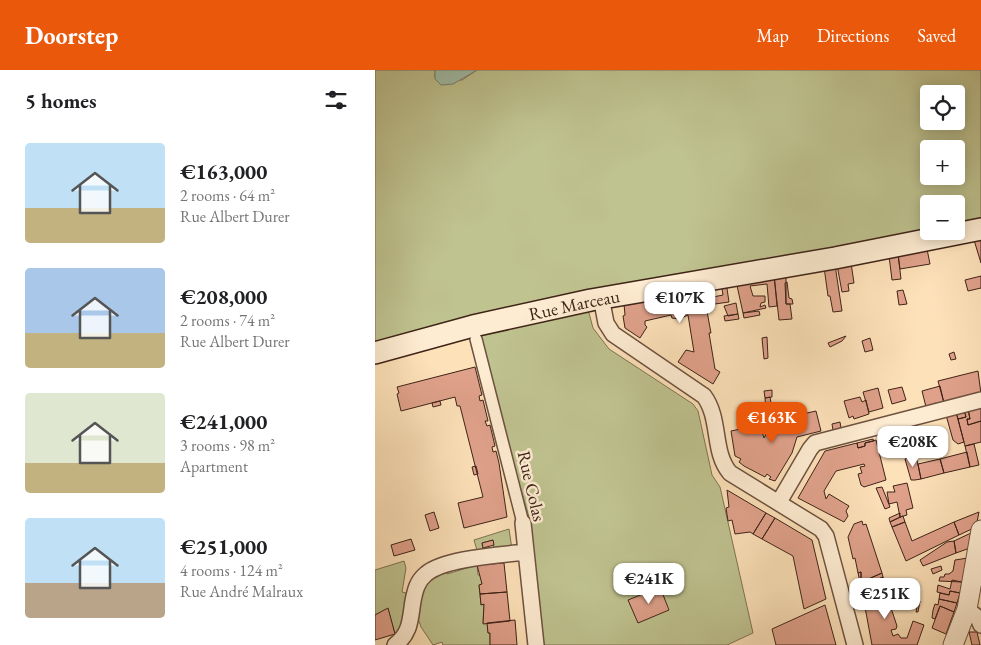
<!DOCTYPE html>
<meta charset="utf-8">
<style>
:root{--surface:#fff;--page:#f6f6f6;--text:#202124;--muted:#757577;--accent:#ea580c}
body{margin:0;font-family:"EB Garamond",serif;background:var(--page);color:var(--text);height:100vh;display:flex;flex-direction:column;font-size:19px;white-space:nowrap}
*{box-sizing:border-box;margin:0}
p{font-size:16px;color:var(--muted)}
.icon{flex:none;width:28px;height:28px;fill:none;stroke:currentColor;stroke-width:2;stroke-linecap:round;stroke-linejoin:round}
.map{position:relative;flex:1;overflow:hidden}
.drawer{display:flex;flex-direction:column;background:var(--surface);width:375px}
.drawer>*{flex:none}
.buttons{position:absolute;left:545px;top:15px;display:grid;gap:10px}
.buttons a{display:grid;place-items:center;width:45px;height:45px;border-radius:5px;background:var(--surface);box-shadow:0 2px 12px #0003;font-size:25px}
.price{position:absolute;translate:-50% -42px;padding:0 11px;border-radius:10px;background:#fff;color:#222;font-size:16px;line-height:32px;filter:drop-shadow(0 1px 2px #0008)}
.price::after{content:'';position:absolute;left:50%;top:30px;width:15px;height:11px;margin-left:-8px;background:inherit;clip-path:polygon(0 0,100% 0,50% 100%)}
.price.current{background:var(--accent);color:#fff}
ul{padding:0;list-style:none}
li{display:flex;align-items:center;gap:15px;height:125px;padding:0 25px}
li span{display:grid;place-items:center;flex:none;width:140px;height:100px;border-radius:5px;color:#555}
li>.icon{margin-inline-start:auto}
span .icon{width:60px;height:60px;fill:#fffc;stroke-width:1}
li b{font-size:21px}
h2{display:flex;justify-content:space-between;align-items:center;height:60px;padding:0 25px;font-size:21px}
header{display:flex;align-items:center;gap:30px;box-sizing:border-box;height:70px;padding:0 25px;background:var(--accent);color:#fff}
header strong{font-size:24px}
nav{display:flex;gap:28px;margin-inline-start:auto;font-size:18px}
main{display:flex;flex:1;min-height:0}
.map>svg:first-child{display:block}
.green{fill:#bfc390;stroke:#7e7354;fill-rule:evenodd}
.water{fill:#a1bea9;stroke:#79806f}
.building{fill:#e0a18b;stroke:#3e2317}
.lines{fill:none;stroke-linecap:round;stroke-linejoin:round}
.pedestrian-casing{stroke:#6e5240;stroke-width:14}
.minor-casing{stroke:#6e5240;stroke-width:18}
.tertiary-casing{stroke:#6e5240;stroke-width:21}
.secondary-casing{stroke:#3e2317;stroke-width:24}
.pedestrian{stroke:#feecd2;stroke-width:11}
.minor{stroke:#feecd2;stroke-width:15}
.tertiary{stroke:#feecd2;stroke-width:19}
.secondary{stroke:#feecd2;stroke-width:21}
.labels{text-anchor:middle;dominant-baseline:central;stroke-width:5;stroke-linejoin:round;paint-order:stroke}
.street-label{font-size:18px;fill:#3e2317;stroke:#feecd2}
</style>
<header>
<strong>Doorstep</strong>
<nav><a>Map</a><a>Directions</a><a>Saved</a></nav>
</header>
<main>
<section class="drawer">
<h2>5 homes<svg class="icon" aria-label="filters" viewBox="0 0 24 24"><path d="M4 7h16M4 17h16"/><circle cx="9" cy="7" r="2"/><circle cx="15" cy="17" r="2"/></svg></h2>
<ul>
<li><span style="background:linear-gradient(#bfe0f5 65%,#c2b280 0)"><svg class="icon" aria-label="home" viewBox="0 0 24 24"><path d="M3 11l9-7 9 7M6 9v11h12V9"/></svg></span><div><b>€163,000</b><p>2 rooms · 64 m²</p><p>Rue Albert Durer</p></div></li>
<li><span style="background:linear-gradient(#a9c7e8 65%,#c2b280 0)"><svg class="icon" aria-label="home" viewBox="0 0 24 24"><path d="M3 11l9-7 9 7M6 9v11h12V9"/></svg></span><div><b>€208,000</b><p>2 rooms · 74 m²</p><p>Rue Albert Durer</p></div></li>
<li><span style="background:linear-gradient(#dfe7d0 70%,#c2b280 0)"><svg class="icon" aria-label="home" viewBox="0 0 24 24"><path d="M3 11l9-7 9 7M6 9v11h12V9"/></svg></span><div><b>€241,000</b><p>3 rooms · 98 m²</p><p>Apartment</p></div></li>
<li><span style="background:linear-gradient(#bfe0f5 65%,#b9a48a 0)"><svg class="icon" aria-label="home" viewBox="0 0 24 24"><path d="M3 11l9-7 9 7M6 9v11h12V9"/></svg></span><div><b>€251,000</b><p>4 rooms · 124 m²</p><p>Rue André Malraux</p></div></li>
</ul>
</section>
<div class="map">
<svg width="606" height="575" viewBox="0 0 606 575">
<rect width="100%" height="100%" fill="#fde1b9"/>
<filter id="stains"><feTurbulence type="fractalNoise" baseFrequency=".004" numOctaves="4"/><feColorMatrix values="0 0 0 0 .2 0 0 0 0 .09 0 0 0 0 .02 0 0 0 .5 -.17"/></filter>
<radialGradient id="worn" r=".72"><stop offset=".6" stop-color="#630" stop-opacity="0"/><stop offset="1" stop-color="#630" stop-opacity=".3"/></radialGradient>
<!-- green -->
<path class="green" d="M0,0H60V9L87,10L102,0H606V153L581,158V134H554V161L0,276ZM554,24H581V51H554ZM554,79H581V106H554Z
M201,239L214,243L218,258L234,279L318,334L323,341L337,405L345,417L378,563L352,575H168L156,454L127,354L103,260Z
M134,459L137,479L119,480L118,470L107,473L108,478L114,477L116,481L103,484L99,470Z
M29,491L31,498L27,522L35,524L30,550L21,567L13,539L0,545V500Z
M102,495L103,505H106L107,514L104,515L106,535L109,534L108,553H112L113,563H115V575H68L67,572L58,575L46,557L41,543L49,512L72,500V504Z"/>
<!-- water -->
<path class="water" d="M60,0H102L78,14L66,15L60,9Z"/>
<!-- building -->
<path class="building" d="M606,169V193L599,170Z
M552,179L555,194L525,199L523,184Z
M523,184L526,209L517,210L514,186Z
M476,193L479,213L473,214L474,221L467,222L462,195Z
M460,195L467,241L458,242L455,226H453L449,197Z
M411,203V234H415L417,249L404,250L399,205Z
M399,205L402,236L394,237L392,214L375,216L378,226H390V232L386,233L385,237L390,235L391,238L368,243L361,211Z
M606,206V218L593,221L590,210Z
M351,212L354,232L340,234L338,227L348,225L346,213Z
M412,212L414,228L417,229L418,234H411L410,213Z
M335,215L340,234L331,236L336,263H334L340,299L345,302L338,314L303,292L311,280L319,282L313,245L304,249L297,248L296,245L270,251V255L272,257L265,268L250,258L248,246L250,245L249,234Z
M528,220L532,234L524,235L522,221Z
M361,233L363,244L353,246L349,236Z
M384,241L385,245L369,248L368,243Z
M363,244L364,249L350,251L349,246Z
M471,266L467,271L455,277L453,273Z
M392,267L393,288L389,289L387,268Z
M495,268L498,280L490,282L487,271Z
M579,282L581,289L576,290L574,284Z
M100,297L107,325L104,326L105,331L108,330L113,351H110L112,356L115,355L120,376L117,377L118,382L121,381L124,393L132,447L89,458L83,433L108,427L85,336H82L80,327L26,341L22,324L24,323L22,317Z
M603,301L606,324L569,333L563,311Z
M565,316L569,333L562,335L561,333L551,337L547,321Z
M527,317L531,330L517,334L513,320Z
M503,318L508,338L494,342L488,322Z
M397,320V327L390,328L389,321Z
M395,327L397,339L391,341L390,328Z
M485,327L487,332L491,330L494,344L479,349L478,346L474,348L469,331Z
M65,331L66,335L58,337L57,333Z
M606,336V351L593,355L592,349H595L593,339Z
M593,339L595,349H592L593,355L606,351V372L590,376L583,349L591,347L589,340Z
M589,340L591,347L583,349L581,342Z
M441,341L446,361L422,367L417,383L400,411L394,409L396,407L392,404L390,407L369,396L364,392L366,389L360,386L356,361L385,355L389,368L398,352L406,357L410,348Z
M581,342L589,372L583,374L578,370L571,345Z
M465,352L466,358L458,360L457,354Z
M498,369L499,371L490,373V376L483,378L482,373Z
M501,370L511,410L489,417L486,415L483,404L487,403L485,397L490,396L489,394L461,401L449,421L451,429L454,424L474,436L471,441L473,446L469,452L423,428L450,381L482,373L483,378L490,376V373Z
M599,374L604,395L595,397L590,376Z
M592,382L595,397L569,403L565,389Z
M541,386L546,409L540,410H536L530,389Z
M565,389L569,403L546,409L543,394Z
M101,396L103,404L99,405L97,397Z
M532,413L538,438L531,440L532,445L525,447L522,432L514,434L512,422H520L518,416Z
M507,417L515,437L510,439L501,418Z
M352,420L391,443L378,464L375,462L360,464L357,450L353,451L351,438L354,437Z
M59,442L64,458L55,461L50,445Z
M604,442L601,457L584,465L579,452Z
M391,443L400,448L387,469L378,464Z
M525,443V447L515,452L514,448Z
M528,446L530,452L517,457L515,452Z
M400,448L437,470L451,529L429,539L418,486L387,469Z
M487,451L488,455L491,454L507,503L489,511L486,509V502L483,503L480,488L478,489L473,467L479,454Z
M530,452L537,471L579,452L584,465L531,491L517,457Z
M596,463L595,478L581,483L579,471Z
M36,469L40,480L19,486L16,475Z
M118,470L119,475L108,478L107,473Z
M579,471L581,483L548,496L545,490L572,472Z
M593,488L587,512L564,511L565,507H569L570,504H574L578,501L580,490Z
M129,493L132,522L105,524L104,515L107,514L102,495Z
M566,496L567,500L558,504L556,499Z
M486,502V509L489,511L507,503L508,507L488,516L490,521H487L483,503Z
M508,507L511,518L506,519L504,509Z
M504,509L507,529L505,538L515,535L522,556L521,559L516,560L518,566L523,564L526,568H532L538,551L549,555L542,575H497L487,521H490L488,516Z
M577,510L587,512L585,523L575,521L574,525L562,522L563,515L575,519Z
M285,517L294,540L263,553L253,530Z
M575,521L585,523L582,533L564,529L565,523L574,525Z
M132,522L135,551L108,554L109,534L106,535L105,524Z
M564,529L582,533L579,542L565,536L560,549L557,548L558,540L560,534L563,535Z
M543,531H545L543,542H541Z
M450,535L461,575H401L397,559Z
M565,536L579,542L571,564L557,558Z
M13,538L20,564L0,570V545Z
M140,550L142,575H115V563H113L112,553Z
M594,562H602L605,575H597Z"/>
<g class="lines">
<defs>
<path id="pedestrian" d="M101,269L148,453"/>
<path id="minor" d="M226,227L231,253L238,264L329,326C346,349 337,382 355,403L446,459L451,466L480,575
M404,432L435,379L440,373L606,330
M148,453L161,575
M592,539L603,548L606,555
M20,575C36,563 35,549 38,531C40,521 42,511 51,504C69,488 127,485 151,482"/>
<path id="tertiary" d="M578,575L592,539L606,460"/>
<g id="secondary">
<path id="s1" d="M0,283L98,256L216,230L460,188L606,159"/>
</g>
</defs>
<!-- pedestrian casing -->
<use href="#pedestrian" class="pedestrian-casing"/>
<!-- minor casing -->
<use href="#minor" class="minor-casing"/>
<!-- tertiary casing -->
<use href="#tertiary" class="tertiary-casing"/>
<!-- secondary casing -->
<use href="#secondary" class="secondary-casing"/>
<!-- pedestrian -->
<use href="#pedestrian" class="pedestrian"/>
<!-- minor -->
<use href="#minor" class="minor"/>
<!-- tertiary -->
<use href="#tertiary" class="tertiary"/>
<!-- secondary -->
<use href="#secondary" class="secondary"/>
</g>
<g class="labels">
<!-- street labels -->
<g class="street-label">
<text stroke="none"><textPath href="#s1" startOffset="205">Rue Marceau</textPath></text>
<text transform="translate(157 416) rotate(77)">Rue Colas</text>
</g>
</g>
<rect width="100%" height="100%" filter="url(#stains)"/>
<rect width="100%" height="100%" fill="url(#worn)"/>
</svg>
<div class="buttons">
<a><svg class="icon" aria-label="locate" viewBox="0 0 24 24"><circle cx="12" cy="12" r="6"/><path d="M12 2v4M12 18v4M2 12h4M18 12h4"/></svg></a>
<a>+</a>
<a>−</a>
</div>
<b class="price" style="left:305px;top:254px">€107K</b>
<b class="price current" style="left:397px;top:374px">€163K</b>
<b class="price" style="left:538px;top:398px">€208K</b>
<b class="price" style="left:274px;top:535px">€241K</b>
<b class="price" style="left:510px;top:550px">€251K</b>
</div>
</main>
